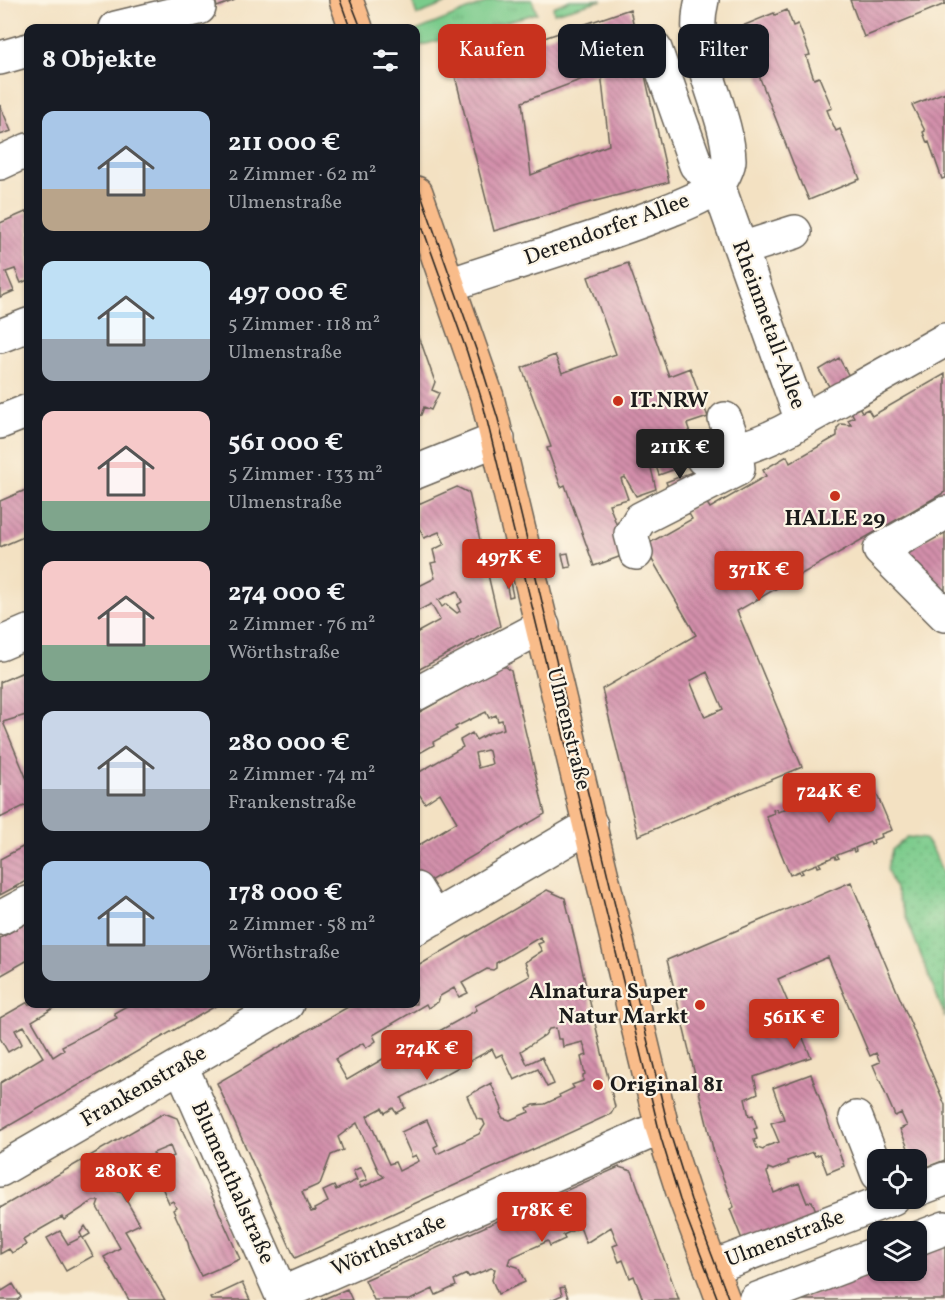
<!DOCTYPE html>
<html lang="de">
<meta charset="utf-8">
<style>
:root{--surface:#171b24;--page:#20242c;--text:#f1f3f6;--muted:#9ea1a6;--accent:#c8321e}
body{margin:0;font-family:Vollkorn,serif;background:var(--page);color:var(--text);height:100vh;display:flex;flex-direction:column;font-size:22px;white-space:nowrap}
*{box-sizing:border-box;margin:0}
p{font-size:20px;color:var(--muted)}
.icon{flex:none;width:33px;height:33px;fill:none;stroke:currentColor;stroke-width:2;stroke-linecap:round;stroke-linejoin:round}
.map{position:relative;flex:1;overflow:hidden}
.panel{position:absolute;left:24px;top:24px;width:396px;height:984px;display:flex;flex-direction:column;background:var(--surface);border-radius:12px;box-shadow:0 2px 4px #0004}
.panel>*{flex:none}
.banner{position:absolute;left:438px;top:24px;width:417px;height:54px;display:flex;gap:12px}
.tools{position:absolute;left:867px;top:1149px;display:grid;gap:12px}
.tools a{display:grid;place-items:center;width:60px;height:60px;border-radius:12px;background:var(--surface);box-shadow:0 2px 4px #0004;font-size:30px}
.price{position:absolute;translate:-50% -51px;padding:0 14px;border-radius:6px;background:var(--accent);color:#fff;font-size:20px;line-height:39px;filter:drop-shadow(0 2px 3px #0008)}
.price::after{content:'';position:absolute;left:50%;top:36px;width:18px;height:14px;margin-left:-9px;background:inherit;clip-path:polygon(0 0,100% 0,50% 100%)}
.price.active{background:#222;color:#fff}
ul{padding:0;list-style:none}
li{display:flex;align-items:center;gap:18px;height:150px;padding:0 18px}
li span{display:grid;place-items:center;flex:none;width:168px;height:120px;border-radius:12px;color:#555}
li>.icon{margin-inline-start:auto}
span .icon{width:72px;height:72px;fill:#fffc;stroke-width:1}
li b{font-size:26px}
h2{display:flex;justify-content:space-between;align-items:center;height:72px;padding:0 18px;font-size:26px}
.pill{padding:0 21px;border-radius:12px;background:var(--surface);box-shadow:0 2px 4px #0004;font-size:21px;line-height:54px}
.pill.active{background:var(--accent);color:#fff}
.map>svg:first-child{display:block}
.grass{fill:url(#grass-tufts);stroke:#4b7454;stroke-width:1.5}
.park{fill:url(#park-dots);stroke:#4b7454;stroke-width:1.5}
.building{fill:url(#building-back-hatch);fill-rule:evenodd}
.lines{fill:none;stroke-linecap:round;stroke-linejoin:round}
.minor-casing{stroke:#676156;stroke-width:36}
.major-casing{stroke:#676156;stroke-width:36}
.minor{stroke:#fff;stroke-width:33}
.major{stroke:#f9bc8a;stroke-width:33}
.tram{stroke:#1c1c1c;stroke-width:1.5}
.poi-dot{fill:#c8321e;stroke:#fcf5e5;stroke-width:2}
.labels{text-anchor:middle;dominant-baseline:central;stroke-width:4.5;stroke-linejoin:round;paint-order:stroke}
.street-label{font-size:22px;fill:#1c1c1c;stroke:#fcf5e5}
.poi-label{font-size:22px;font-weight:bold;fill:#1c1c1c;stroke:#fcf5e5;text-anchor:start}
</style>
<div class="map">
<svg width="945" height="1300" viewBox="0 0 945 1300">
<defs>
<pattern id="grass-tufts" width="24" height="20" patternUnits="userSpaceOnUse" patternTransform="scale(1.5)"><rect width="24" height="20" fill="#7acb8b"/><path d="M3 7l-1-3M5 7V3M7 7l1-3M15 17l-1-3M17 17v-4M19 17l1-3" fill="none" stroke="#69ae77"/></pattern>
<pattern id="park-dots" width="8" height="8" patternUnits="userSpaceOnUse" patternTransform="scale(1.5)"><rect width="8" height="8" fill="#7acb8b"/><path d="M2 2h.1M6 6h.1" fill="none" stroke="#69ae77" stroke-width="1.8" stroke-linecap="round"/></pattern>
<pattern id="building-back-hatch" width="6" height="6" patternUnits="userSpaceOnUse" patternTransform="scale(1.5)"><rect width="6" height="6" fill="#d38fab"/><path d="M-1 5l2 2M0 0l6 6M5-1l2 2" fill="none" stroke="#aa748a"/></pattern>
</defs>
<rect width="100%" height="100%" fill="#fcf5e5"/>
<filter id="ink" filterUnits="userSpaceOnUse"><feTurbulence type="fractalNoise" baseFrequency=".0167" numOctaves="2"/><feDisplacementMap in="SourceGraphic" scale="12" xChannelSelector="R" yChannelSelector="G"/><feConvolveMatrix kernelMatrix="1 2 1 2 8 2 1 2 1" color-interpolation-filters="sRGB"/></filter>
<filter id="wash" filterUnits="userSpaceOnUse"><feTurbulence type="fractalNoise" baseFrequency=".008" numOctaves="4" result="noise"/><feDisplacementMap in="SourceGraphic" scale="24" xChannelSelector="R" yChannelSelector="G"/><feGaussianBlur stdDeviation="1.35" result="paint"/><feColorMatrix in="noise" values="0 0 0 0 0 0 0 0 0 0 0 0 0 0 0 0 0 1.4 0 .05"/><feComposite in="paint" operator="in"/></filter>
<g filter="url(#wash)">
<rect width="100%" height="100%" fill="#f3e1c2"/>
<!-- grass -->
<path class="grass" d="M412,0H455L417,15Z
M492,0H532L537,13L416,47V31Z
M570,0H602L554,13L553,7Z"/>
<!-- park -->
<path class="park" d="M907,837L925,839L934,852L945,879V1017L887,869L892,850Z"/>
<g id="blocks">
<!-- building -->
<path class="building" d="M215,0H235L217,7Z
M850,0H945V4L864,37Z
M630,9L669,182L580,205L494,231L452,64L547,37ZM601,72L609,145L531,175L522,102Z
M787,10L793,26L798,24L810,55L806,56L814,79L819,77L832,108L827,110L831,120L836,131L840,129L860,179L809,200L803,186H802L740,27L774,13L775,15Z
M945,92V178L942,179L929,142L927,143L923,132L925,131L912,105Z
M0,105L11,131L0,135Z
M28,211V280L21,283L15,269L6,272L14,291L0,297V223Z
M628,263L669,376L690,368L708,417L687,424L700,460L659,475L656,466L651,468L656,489L636,496L625,477L621,479L628,499L609,504L627,554L594,566L565,485L561,487L547,448L551,447L522,368L555,355L562,373L616,354L588,277Z
M416,328L435,382L432,390L439,393L431,410L424,407L421,415L416,417Z
M839,358L851,380V393L862,412L868,409L872,416L945,374V492L737,611L802,767L638,836L602,689L696,635L644,546L692,519L687,510L705,500L710,508L766,476L763,470L787,456L790,463L837,436V428L841,424L851,425L848,420L854,417L843,398L832,391L819,370ZM707,672L723,709L705,717L690,681Z
M692,472L693,478L668,487L666,482Z
M457,487L469,493L500,626L416,671V633L440,620L431,604L416,612V594L419,592L417,587L435,578L431,563L436,562L433,550L445,544L439,532L424,538L418,526L416,527V505ZM457,591L462,602L457,605L460,611L457,613L446,604L442,607L438,600Z
M28,489V535L0,547V501Z
M942,530L945,533V599L898,554Z
M568,553L571,567L565,568L562,554Z
M510,582L513,596L509,597L506,583Z
M501,667H506L511,671L545,814L416,889V847L457,822L440,793L425,803L419,794L416,796V774L463,747L460,740L472,733L476,740L489,733L504,729L502,720L498,721L496,715L489,718L486,712L455,727L457,729L433,742L434,745L416,755V714ZM487,750L489,751L492,764L478,768L475,753Z
M28,670V722L26,715L3,722L28,782V804L0,818V682Z
M869,776L892,830L881,834L882,837L873,840L874,843L871,845L870,842L855,848L856,851L854,852L853,849L837,855L839,858L836,859L835,856L819,863L821,866L818,867L817,864L801,870L803,873L800,874L799,871L790,875L766,816L774,813L773,810L776,809L778,812L793,805L792,802L794,801L796,804L811,798L809,795L812,794L813,797L828,791L827,788L830,786L831,789L846,783L845,780L848,779L849,782L857,778L858,780Z
M28,844V880L0,895V859Z
M851,882L945,1105V1160L917,1171L916,1160H913L900,1129L907,1126L901,1113L895,1116L873,1065L880,1062L876,1053L870,1056L828,957L778,979L811,1057L754,1077L758,1093L745,1099L749,1116L753,1115L757,1128L754,1129L757,1139L754,1140L757,1148L763,1150L767,1146L779,1142L771,1123L784,1119L773,1088L811,1074L844,1166L827,1173L820,1154L815,1156L813,1152L787,1161L788,1164L773,1170L768,1168L767,1173L774,1193L799,1183L807,1203L812,1201L819,1218L745,1247L730,1209L734,1207L715,1157L667,960Z
M547,890L565,898L615,1107L611,1114L295,1258L217,1083L353,1004H416V967ZM540,937L543,942L538,944L542,951L525,962L530,976L475,1006L477,1010L416,1044L396,1056L393,1053L347,1080L335,1059L363,1043L366,1048L376,1041L373,1035L426,1004L428,1008L438,1002L440,996L454,988L459,997L468,993L462,983L487,969L493,970L496,968V963ZM556,1028L558,1039H562L563,1047L583,1042L587,1055L581,1057L585,1074L583,1075V1081L572,1085L574,1088L559,1095L560,1097L545,1104L534,1105L527,1108L529,1112L510,1120L503,1118L500,1113L502,1109L491,1083L467,1096L477,1119L483,1120L485,1125L479,1134L437,1154L434,1147L438,1145L427,1120L401,1132L412,1157L416,1155L419,1161L399,1171L395,1162L389,1164L367,1116L382,1108L385,1113L393,1108L396,1113L405,1108L401,1098L492,1049L496,1057L502,1054L514,1080L538,1069L547,1087L554,1084L542,1057L527,1064L521,1051L545,1035L549,1029ZM357,1123L379,1172L384,1177L361,1188L359,1183L367,1180L361,1167L353,1171L357,1180L336,1190L334,1186L323,1191L328,1202L314,1209L315,1211L311,1212L302,1192L320,1184L331,1155L343,1150L338,1137Z
M28,922V960L0,976V938Z
M28,1002V1004H60L32,1021L53,1057L64,1050L62,1046L117,1018L114,1013L130,1004H219L0,1131V1083L43,1057L24,1026L15,1030L22,1044L8,1052L0,1038V1018Z
M164,1113L177,1118L240,1259L201,1276L189,1252H190L188,1243L173,1210L176,1208L173,1201L169,1203L161,1185L165,1183L162,1176L165,1175L160,1162L174,1156L170,1146L153,1153L155,1156L130,1168L134,1175L114,1186L116,1191L122,1193L140,1224L125,1231L165,1300H129L104,1257L120,1248L97,1207L99,1201H93L64,1220L62,1217L41,1229L23,1240L26,1245L12,1253L9,1249L0,1254V1208Z
M619,1167L632,1171L679,1300H643L634,1276L630,1278L623,1260L619,1262L613,1246L618,1244L611,1227L586,1243L580,1227L563,1235L565,1239L550,1246L548,1241L510,1258L508,1264L518,1267L525,1282L498,1294L492,1280L495,1269L491,1268L469,1277L467,1274L454,1280L456,1286L436,1295L433,1289L410,1300H374L365,1280Z
M85,1226L90,1234L83,1238L93,1256L66,1271L47,1238L60,1231L68,1244L82,1237L80,1233Z
M945,1241V1300H795L878,1270H916V1253Z
M242,1283L250,1300H211L210,1298Z
M13,1284L21,1297L17,1300H0V1287L2,1291Z
M564,1287L569,1300H551L562,1295L560,1288Z
M347,1289L352,1300H321Z"/>
</g>
</g>
<g filter="url(#ink)">
<use href="#blocks" fill-opacity="0" stroke="#676156" stroke-width="1.5"/>
<g class="lines">
<defs>
<path id="minor" d="M116,28L199,8
M655,49L696,165L718,185L802,421L843,398
M0,58L28,50
M0,163L28,150
M741,249L795,232
M449,285C522,260 598,239 670,210C682,205 710,194 718,185C722,180 729,166 729,160C727,105 687,57 702,0
M0,336L28,325
M851,393L945,340
M725,419L736,450C761,443 780,435 802,421
M0,422L28,411
M416,472L498,439
M945,513L880,550L945,615
M636,553L631,534L640,519L738,469L736,450L703,459
M0,644L28,632
M416,694L543,626
M416,889L434,918
M0,918L28,903
M416,928L591,825
M181,1066L284,1300
M856,1118L878,1174
M0,1170L287,1004
M916,1190L945,1179
M916,1239L945,1228
M711,1268L893,1198
M281,1294L662,1127
M755,1300L878,1253"/>
<path id="major" d="M346,0L356,28
M416,193L487,397L662,1127L683,1192L723,1300"/>
</defs>
<!-- minor casing -->
<use href="#minor" class="minor-casing"/>
<!-- major casing -->
<use href="#major" class="major-casing"/>
<!-- minor -->
<use href="#minor" class="minor"/>
<!-- major -->
<use href="#major" class="major"/>
<!-- tram -->
<path class="tram" d="M340,0L350,28
M350,0L361,28
M416,180L478,355L498,419L669,1130L691,1200L729,1300
M416,209L467,352L483,404L661,1138L680,1200L718,1300"/>
</g>
</g>
<!-- markers -->
<g class="poi-dot">
<circle cx="618" cy="401" r="6"/>
<circle cx="835" cy="496" r="6"/>
<circle cx="700" cy="1005" r="6"/>
<circle cx="598" cy="1085" r="6"/>
</g>
<g class="labels">
<!-- street labels -->
<g class="street-label">
<text transform="translate(607 230) rotate(-20)">Derendorfer Allee</text>
<text transform="translate(768 325) rotate(70)">Rheinmetall-Allee</text>
<text transform="translate(568 729) rotate(76)">Ulmenstraße</text>
<text transform="translate(144 1087) rotate(-30)">Frankenstraße</text>
<text transform="translate(232 1183) rotate(66)">Blumenthalstraße</text>
<text transform="translate(785 1239) rotate(-21)">Ulmenstraße</text>
<text transform="translate(389 1246) rotate(-24)">Wörthstraße</text>
</g>
<!-- poi labels -->
<g class="poi-label">
<text x="630" y="401">IT.NRW</text>
<text x="835" y="519" text-anchor="middle">HALLE 29</text>
<text x="688" y="992" text-anchor="end">Alnatura Super<tspan x="688" dy="25">Natur Markt</tspan></text>
<text x="610" y="1085">Original 81</text>
</g>
</g>
</svg>
<div class="tools">
<a><svg class="icon" aria-label="locate" viewBox="0 0 24 24"><circle cx="12" cy="12" r="6"/><path d="M12 2v4M12 18v4M2 12h4M18 12h4"/></svg></a>
<a><svg class="icon" aria-label="layers" viewBox="0 0 24 24"><path d="M12 4l9 5-9 5-9-5zM3 14l9 5 9-5"/></svg></a>
</div>
<b class="price active" style="left:680px;top:480px">211K €</b>
<b class="price" style="left:509px;top:590px">497K €</b>
<b class="price" style="left:759px;top:602px">371K €</b>
<b class="price" style="left:829px;top:824px">724K €</b>
<b class="price" style="left:794px;top:1050px">561K €</b>
<b class="price" style="left:427px;top:1081px">274K €</b>
<b class="price" style="left:128px;top:1204px">280K €</b>
<b class="price" style="left:542px;top:1243px">178K €</b>
<div class="banner">
<a class="pill active">Kaufen</a>
<a class="pill">Mieten</a>
<a class="pill">Filter</a>
</div>
<section class="panel">
<h2>8 Objekte<svg class="icon" aria-label="filters" viewBox="0 0 24 24"><path d="M4 7h16M4 17h16"/><circle cx="9" cy="7" r="2"/><circle cx="15" cy="17" r="2"/></svg></h2>
<ul>
<li><span style="background:linear-gradient(#a9c7e8 65%,#b9a48a 0)"><svg class="icon" aria-label="home" viewBox="0 0 24 24"><path d="M3 11l9-7 9 7M6 9v11h12V9"/></svg></span><div><b>211 000 €</b><p>2 Zimmer · 62 m²</p><p>Ulmenstraße</p></div></li>
<li><span style="background:linear-gradient(#bfe0f5 65%,#9aa5b1 0)"><svg class="icon" aria-label="home" viewBox="0 0 24 24"><path d="M3 11l9-7 9 7M6 9v11h12V9"/></svg></span><div><b>497 000 €</b><p>5 Zimmer · 118 m²</p><p>Ulmenstraße</p></div></li>
<li><span style="background:linear-gradient(#f6c9c9 75%,#7fa58c 0)"><svg class="icon" aria-label="home" viewBox="0 0 24 24"><path d="M3 11l9-7 9 7M6 9v11h12V9"/></svg></span><div><b>561 000 €</b><p>5 Zimmer · 133 m²</p><p>Ulmenstraße</p></div></li>
<li><span style="background:linear-gradient(#f6c9c9 70%,#7fa58c 0)"><svg class="icon" aria-label="home" viewBox="0 0 24 24"><path d="M3 11l9-7 9 7M6 9v11h12V9"/></svg></span><div><b>274 000 €</b><p>2 Zimmer · 76 m²</p><p>Wörthstraße</p></div></li>
<li><span style="background:linear-gradient(#c9d6e8 65%,#9aa5b1 0)"><svg class="icon" aria-label="home" viewBox="0 0 24 24"><path d="M3 11l9-7 9 7M6 9v11h12V9"/></svg></span><div><b>280 000 €</b><p>2 Zimmer · 74 m²</p><p>Frankenstraße</p></div></li>
<li><span style="background:linear-gradient(#a9c7e8 70%,#9aa5b1 0)"><svg class="icon" aria-label="home" viewBox="0 0 24 24"><path d="M3 11l9-7 9 7M6 9v11h12V9"/></svg></span><div><b>178 000 €</b><p>2 Zimmer · 58 m²</p><p>Wörthstraße</p></div></li>
</ul>
</section>
</div>
